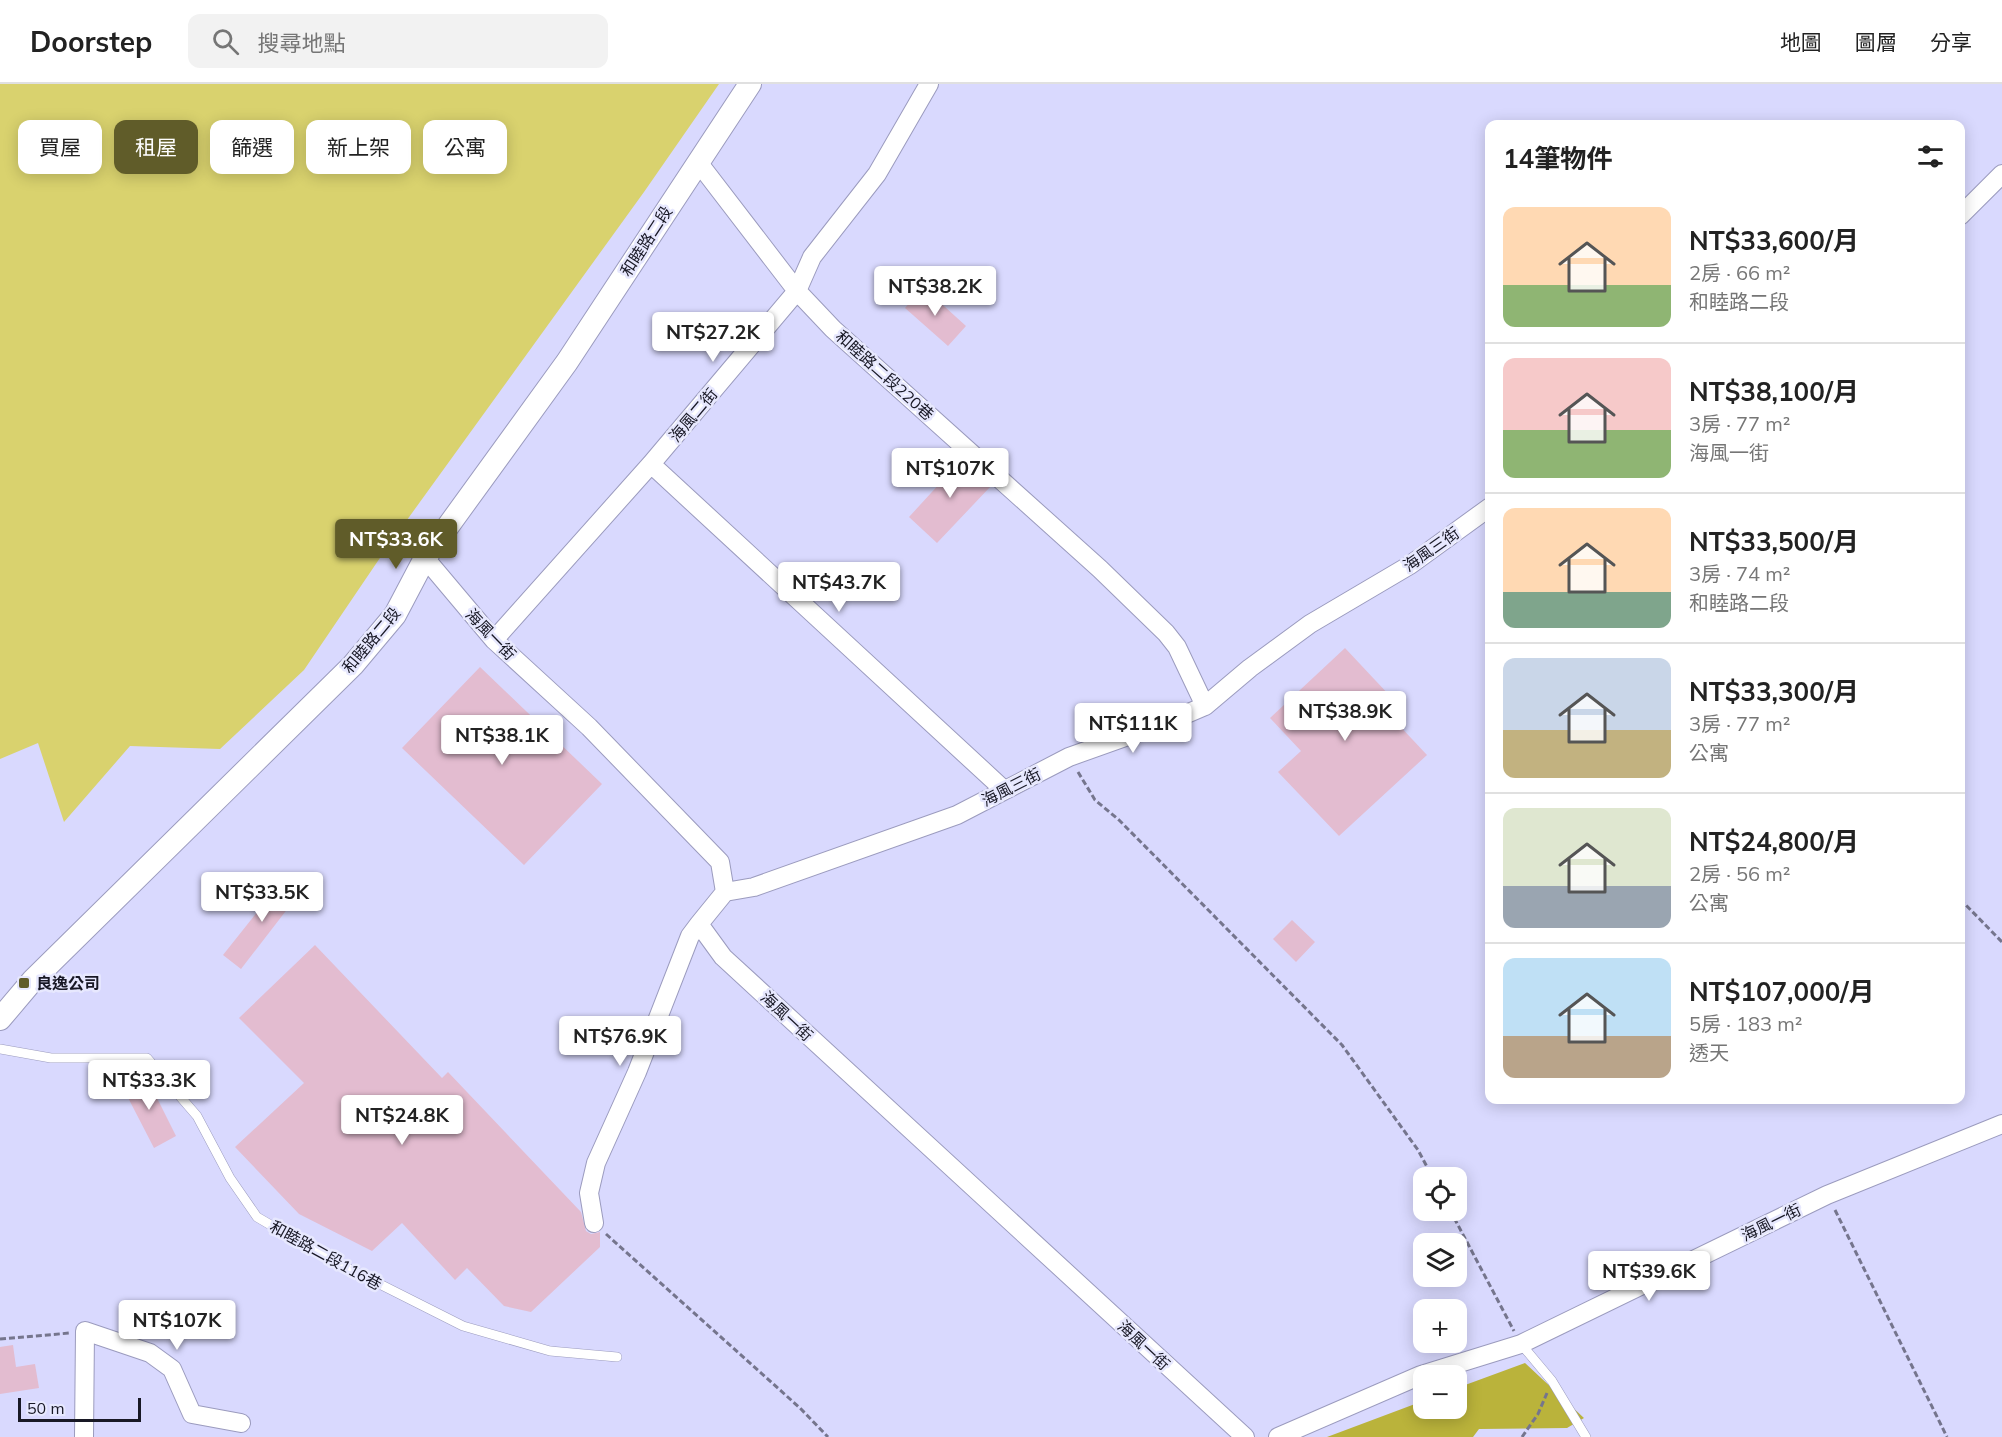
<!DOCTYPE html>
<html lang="zh-TW">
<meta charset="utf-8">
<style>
:root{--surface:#fff;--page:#f2f2f2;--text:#222;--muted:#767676;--line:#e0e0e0;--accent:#605c29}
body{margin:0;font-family:Mulish,"Noto Sans TC",sans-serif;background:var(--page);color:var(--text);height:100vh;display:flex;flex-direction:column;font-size:22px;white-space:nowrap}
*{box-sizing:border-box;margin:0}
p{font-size:20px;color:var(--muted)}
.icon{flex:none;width:33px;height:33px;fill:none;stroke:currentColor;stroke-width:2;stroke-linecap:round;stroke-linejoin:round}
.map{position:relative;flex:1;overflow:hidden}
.drawer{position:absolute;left:1485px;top:36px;width:480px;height:984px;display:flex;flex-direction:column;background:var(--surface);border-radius:12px;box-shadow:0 3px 15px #0003}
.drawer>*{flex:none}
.guide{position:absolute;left:18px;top:36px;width:570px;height:54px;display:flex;gap:12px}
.controls{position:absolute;left:1413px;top:1083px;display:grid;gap:12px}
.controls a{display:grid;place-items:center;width:54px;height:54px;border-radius:12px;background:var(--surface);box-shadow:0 3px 15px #0003;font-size:30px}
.scale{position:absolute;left:18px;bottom:15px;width:123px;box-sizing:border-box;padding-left:6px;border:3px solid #181825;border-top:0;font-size:16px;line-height:21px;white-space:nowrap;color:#181825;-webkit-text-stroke:4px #e7e8fe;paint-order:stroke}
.price{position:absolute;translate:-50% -51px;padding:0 14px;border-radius:6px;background:#fff;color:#222;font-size:20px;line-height:39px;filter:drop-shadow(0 2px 3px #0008)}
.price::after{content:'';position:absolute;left:50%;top:36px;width:18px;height:14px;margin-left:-9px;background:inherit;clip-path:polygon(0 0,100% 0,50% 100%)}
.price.selected{background:var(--accent);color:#fff}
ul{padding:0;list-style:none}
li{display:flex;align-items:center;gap:18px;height:150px;padding:0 18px}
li+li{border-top:2px solid var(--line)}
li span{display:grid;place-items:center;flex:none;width:168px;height:120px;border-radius:12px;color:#555}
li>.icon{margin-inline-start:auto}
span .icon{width:72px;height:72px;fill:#fffc;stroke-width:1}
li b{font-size:26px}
h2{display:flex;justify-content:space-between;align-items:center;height:72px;padding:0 18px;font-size:26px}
.tag{padding:0 21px;border-radius:12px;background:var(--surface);box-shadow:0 3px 15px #0003;font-size:21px;line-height:54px}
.tag.selected{background:var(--accent);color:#fff}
header{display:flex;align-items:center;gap:36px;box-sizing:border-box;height:84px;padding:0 30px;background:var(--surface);border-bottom:2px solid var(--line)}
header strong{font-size:28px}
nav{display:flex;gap:33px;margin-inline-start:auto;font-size:21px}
.search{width:420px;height:54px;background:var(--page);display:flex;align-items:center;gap:15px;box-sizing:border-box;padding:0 21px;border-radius:12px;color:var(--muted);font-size:22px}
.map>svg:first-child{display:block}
.green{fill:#d9d26e}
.forest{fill:#bab33b}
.building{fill:#e3bcd0}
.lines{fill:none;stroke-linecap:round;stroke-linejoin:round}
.service-casing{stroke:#9b9bbe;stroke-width:10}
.minor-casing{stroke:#9b9bbe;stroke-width:20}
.tertiary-casing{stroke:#9b9bbe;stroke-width:24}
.path{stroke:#75758d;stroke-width:3;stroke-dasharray:6 3;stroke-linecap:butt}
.service{stroke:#fff;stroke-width:9}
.minor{stroke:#fff;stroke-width:18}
.tertiary{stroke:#fff;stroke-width:22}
.poi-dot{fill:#605c29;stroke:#e7e8fe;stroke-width:2}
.labels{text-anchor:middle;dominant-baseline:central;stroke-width:5;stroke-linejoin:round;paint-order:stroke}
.street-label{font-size:16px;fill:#181825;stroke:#e7e8fe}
.poi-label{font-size:16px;font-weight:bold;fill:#181825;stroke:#e7e8fe;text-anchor:start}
</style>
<header>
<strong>Doorstep</strong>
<div class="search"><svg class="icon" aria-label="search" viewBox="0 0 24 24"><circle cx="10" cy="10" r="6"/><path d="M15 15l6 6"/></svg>搜尋地點</div>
<nav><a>地圖</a><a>圖層</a><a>分享</a></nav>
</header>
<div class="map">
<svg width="2002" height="1353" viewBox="0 0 2002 1353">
<rect width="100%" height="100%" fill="#d9d9fe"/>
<!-- green -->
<path class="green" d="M0,0H719L644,108L386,465L304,586L220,665L130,662L64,738L38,659L0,675Z"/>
<!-- forest -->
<path class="forest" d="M1525,1279L1584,1334L1567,1344L1479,1345L1473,1353H1327L1423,1317L1424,1324H1456L1457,1304Z"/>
<!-- building -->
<path class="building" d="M923,203L966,242L948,262L905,224Z
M955,370L991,402L937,459L909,433L942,397L935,391Z
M1345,564L1406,629L1396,638L1427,671L1339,752L1278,688L1301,667L1270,634Z
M480,583L602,700L524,781L402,664Z
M285,793L302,806L241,885L223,871Z
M1292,836L1315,858L1296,878L1273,855Z
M315,861L442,994L448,988L581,1128L586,1147L591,1150L600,1148V1163L531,1228L504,1222L467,1184L455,1196L402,1139L372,1167L299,1130L235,1063L304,999L239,934Z
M145,990L176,1052L154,1064L122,1002Z
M13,1261L16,1283L35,1280L39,1304L0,1310V1263Z"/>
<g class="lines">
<defs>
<path id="service" d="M0,965L51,974H147L197,1032L230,1094L257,1133L320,1170L463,1242L550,1267L617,1273
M1521,1260L1552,1297L1586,1353"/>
<path id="minor" d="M698,78L797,207L833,245L1100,485L1166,549L1177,563L1205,622
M1960,132L2002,90
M651,380L1003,705
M425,474L494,556L589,643L720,778L725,808L699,840L723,873L1245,1353
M494,556L651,380L797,207L812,173L877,90L929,0
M725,808L754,803L957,731L1069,673L1170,637L1205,622L1250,584L1310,540L1410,481L1490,423
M594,1139L589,1109L596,1079L637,988L690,852L699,840
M84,1353L85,1247L150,1269L172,1285L192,1330L241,1339
M1278,1353L1421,1291L1521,1260L1827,1111L2002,1040"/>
<path id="tertiary" d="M0,935L33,896L353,581L395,531L425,474L567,278L750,0"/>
</defs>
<!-- service casing -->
<use href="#service" class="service-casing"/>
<!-- minor casing -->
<use href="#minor" class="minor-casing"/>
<!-- tertiary casing -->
<use href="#tertiary" class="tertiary-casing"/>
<!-- path -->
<path class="path" d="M1078,688L1095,716L1119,736L1342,961L1418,1066L1433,1094
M1960,815L2002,858
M1450,1126L1514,1247
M1835,1126L1947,1353
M606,1150L800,1324L828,1353
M0,1255L70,1249
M1522,1353L1538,1330L1547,1309"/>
<!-- service -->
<use href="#service" class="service"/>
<!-- minor -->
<use href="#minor" class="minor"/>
<!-- tertiary -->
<use href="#tertiary" class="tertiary"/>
</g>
<!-- markers -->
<rect class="poi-dot" x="18" y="893" width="12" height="12" rx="3"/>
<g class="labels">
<!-- street labels -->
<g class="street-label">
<text transform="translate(646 157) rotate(-57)">和睦路二段</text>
<text transform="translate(885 291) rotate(42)">和睦路二段220巷</text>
<text transform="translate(693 331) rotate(-50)">海風二街</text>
<text transform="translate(1431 465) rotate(-35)">海風三街</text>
<text transform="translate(491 550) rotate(46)">海風一街</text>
<text transform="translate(371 556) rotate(-50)">和睦路二段</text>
<text transform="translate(1011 703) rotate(-27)">海風三街</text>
<text transform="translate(787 932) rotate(43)">海風一街</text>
<text transform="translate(1771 1138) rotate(-26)">海風一街</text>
<text transform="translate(326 1171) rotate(29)">和睦路二段116巷</text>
<text transform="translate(1144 1261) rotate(43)">海風一街</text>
</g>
<!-- poi labels -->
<g class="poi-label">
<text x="36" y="899">良逸公司</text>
</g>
</g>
</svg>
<div class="controls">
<a><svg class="icon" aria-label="locate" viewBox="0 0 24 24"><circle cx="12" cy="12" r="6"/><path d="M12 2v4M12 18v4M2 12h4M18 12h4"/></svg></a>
<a><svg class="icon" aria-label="layers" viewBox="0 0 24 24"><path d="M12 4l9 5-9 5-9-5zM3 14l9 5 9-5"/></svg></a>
<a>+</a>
<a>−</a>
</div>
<div class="scale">50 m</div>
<b class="price" style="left:935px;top:233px">NT$38.2K</b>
<b class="price" style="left:713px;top:279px">NT$27.2K</b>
<b class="price" style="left:950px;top:415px">NT$107K</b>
<b class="price selected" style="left:396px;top:486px">NT$33.6K</b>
<b class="price" style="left:839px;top:529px">NT$43.7K</b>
<b class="price" style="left:1345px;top:658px">NT$38.9K</b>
<b class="price" style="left:1133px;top:670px">NT$111K</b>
<b class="price" style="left:502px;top:682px">NT$38.1K</b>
<b class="price" style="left:262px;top:839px">NT$33.5K</b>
<b class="price" style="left:620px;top:983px">NT$76.9K</b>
<b class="price" style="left:149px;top:1027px">NT$33.3K</b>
<b class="price" style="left:402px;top:1062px">NT$24.8K</b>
<b class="price" style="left:1649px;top:1218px">NT$39.6K</b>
<b class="price" style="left:177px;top:1267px">NT$107K</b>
<div class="guide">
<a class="tag">買屋</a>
<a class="tag selected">租屋</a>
<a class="tag">篩選</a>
<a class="tag">新上架</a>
<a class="tag">公寓</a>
</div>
<section class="drawer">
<h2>14筆物件<svg class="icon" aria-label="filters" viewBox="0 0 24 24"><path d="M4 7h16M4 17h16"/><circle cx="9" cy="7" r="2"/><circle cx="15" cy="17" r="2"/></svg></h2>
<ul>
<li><span style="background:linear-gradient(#ffd9b3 65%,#8fb573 0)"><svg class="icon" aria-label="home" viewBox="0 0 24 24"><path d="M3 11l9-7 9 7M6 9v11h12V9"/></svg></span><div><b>NT$33,600/月</b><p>2房 · 66 m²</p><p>和睦路二段</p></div></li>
<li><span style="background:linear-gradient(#f6c9c9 60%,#8fb573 0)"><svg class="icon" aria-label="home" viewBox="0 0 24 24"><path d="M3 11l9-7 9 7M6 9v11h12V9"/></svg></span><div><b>NT$38,100/月</b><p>3房 · 77 m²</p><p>海風一街</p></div></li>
<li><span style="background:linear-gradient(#ffd9b3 70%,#7fa58c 0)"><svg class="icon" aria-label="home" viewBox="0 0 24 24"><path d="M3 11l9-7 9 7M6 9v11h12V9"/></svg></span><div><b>NT$33,500/月</b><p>3房 · 74 m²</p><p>和睦路二段</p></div></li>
<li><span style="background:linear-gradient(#c9d6e8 60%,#c2b280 0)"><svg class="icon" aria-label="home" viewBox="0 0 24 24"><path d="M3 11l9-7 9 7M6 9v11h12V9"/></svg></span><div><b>NT$33,300/月</b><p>3房 · 77 m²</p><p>公寓</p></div></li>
<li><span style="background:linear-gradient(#dfe7d0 65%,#9aa5b1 0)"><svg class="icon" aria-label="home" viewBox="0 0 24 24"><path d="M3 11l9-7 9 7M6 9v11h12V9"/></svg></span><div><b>NT$24,800/月</b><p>2房 · 56 m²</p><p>公寓</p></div></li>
<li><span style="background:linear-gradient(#bfe0f5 65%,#b9a48a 0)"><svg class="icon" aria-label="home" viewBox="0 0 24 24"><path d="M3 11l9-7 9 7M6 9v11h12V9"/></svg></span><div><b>NT$107,000/月</b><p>5房 · 183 m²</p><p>透天</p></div></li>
</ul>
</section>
</div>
